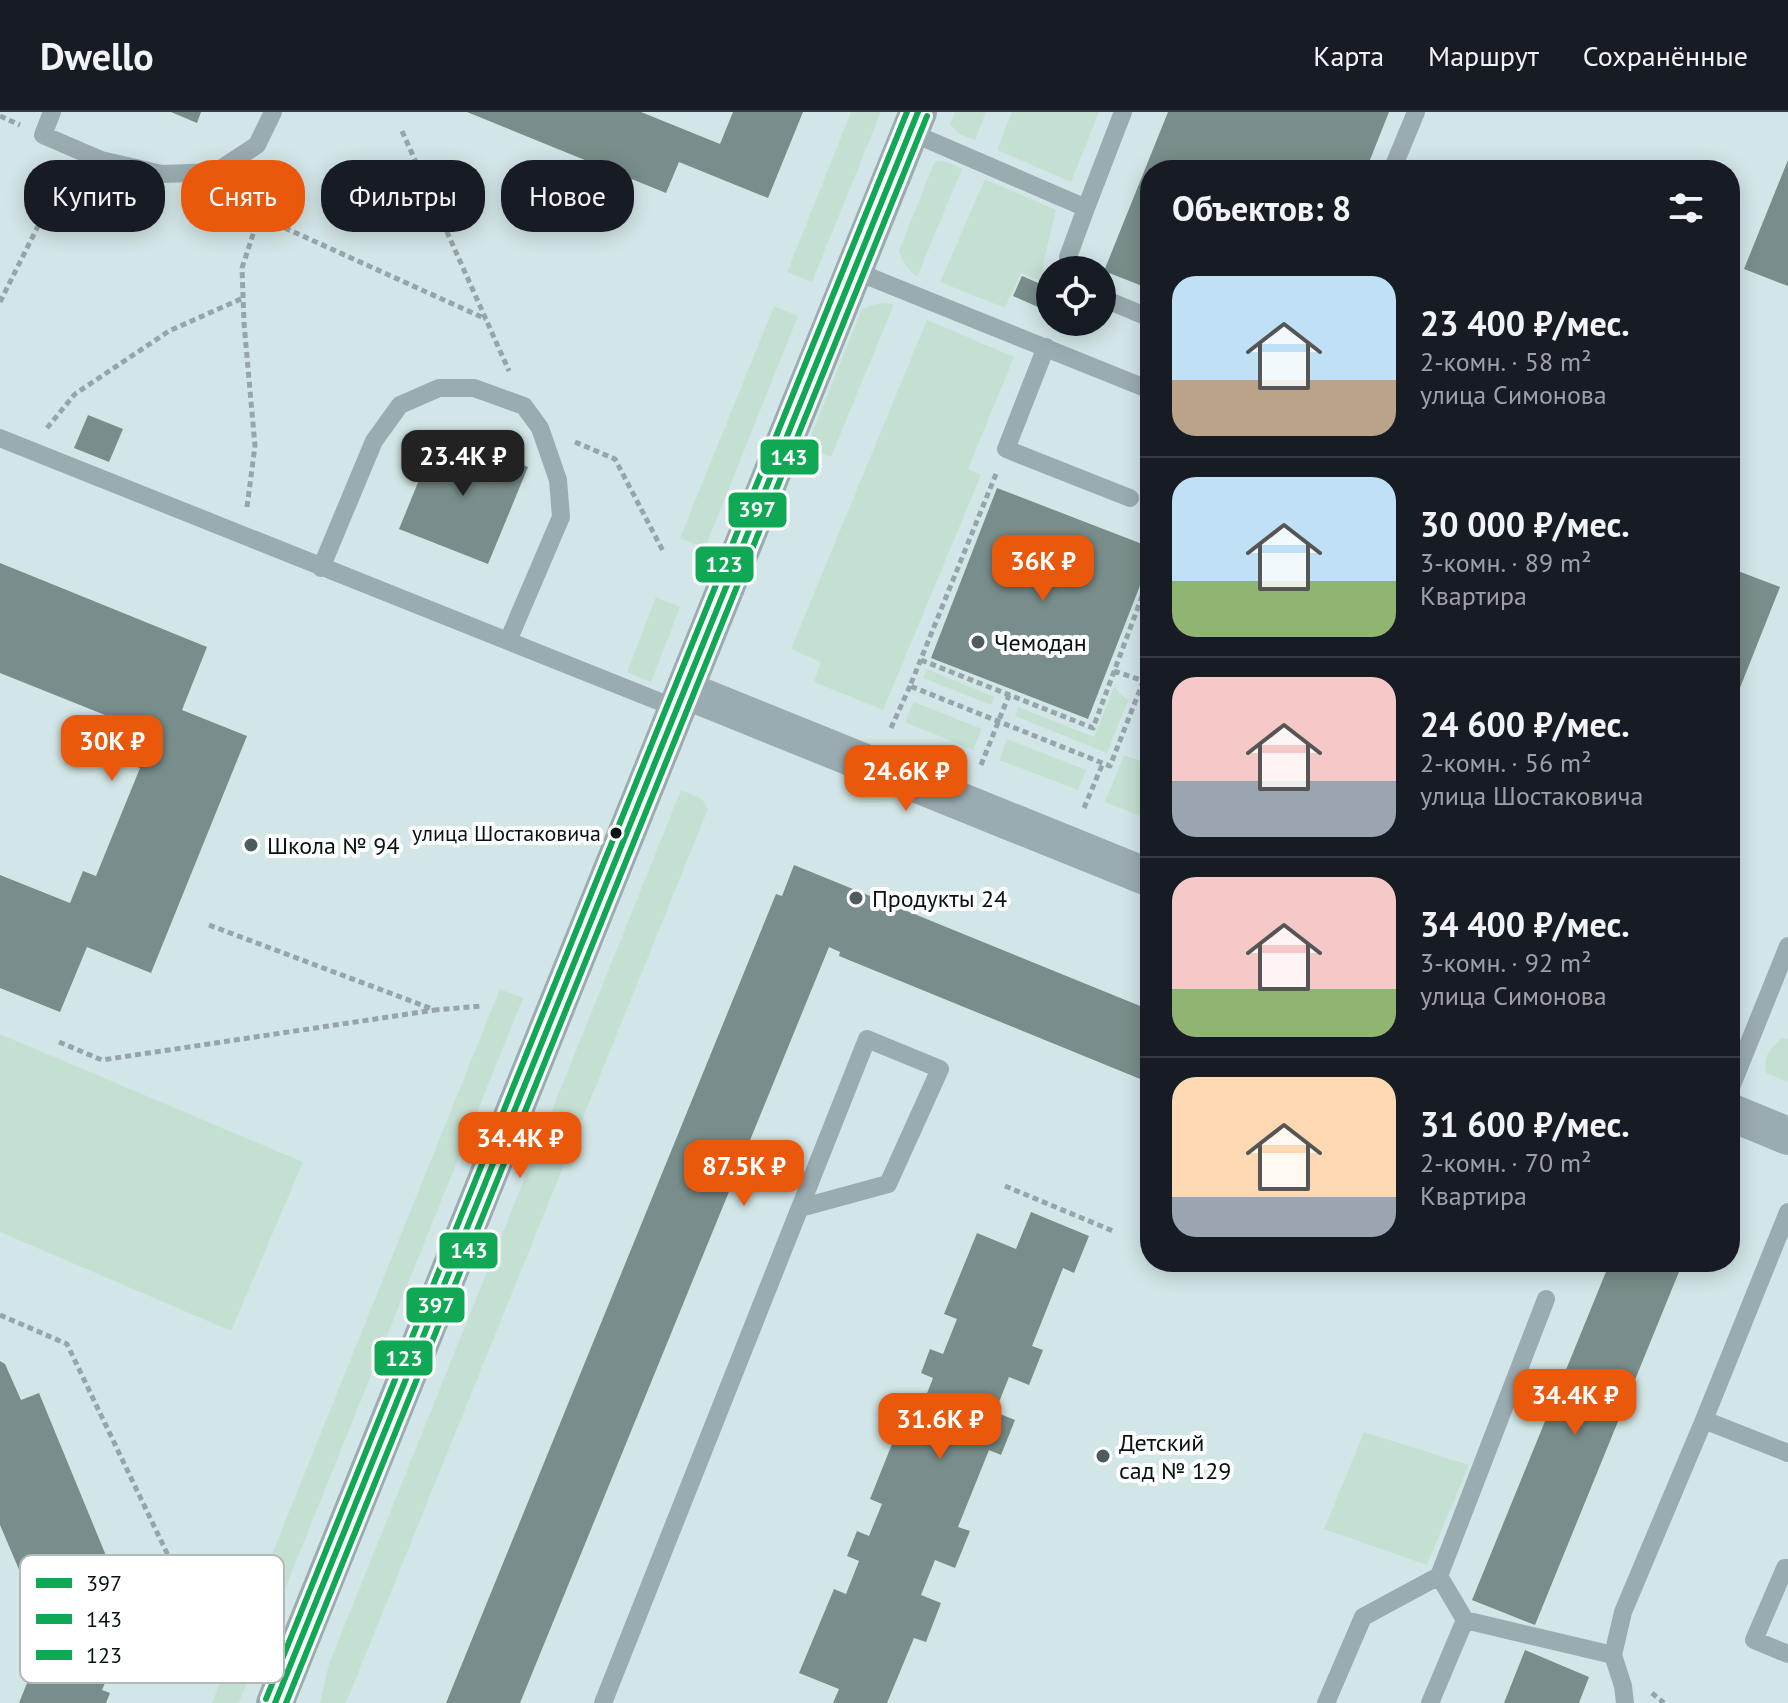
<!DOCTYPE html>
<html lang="ru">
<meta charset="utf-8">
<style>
:root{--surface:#171b24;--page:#20242c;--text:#f1f3f6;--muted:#9ea1a6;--line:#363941;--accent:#ea580c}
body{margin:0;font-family:"PT Sans",sans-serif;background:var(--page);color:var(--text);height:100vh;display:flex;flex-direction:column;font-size:30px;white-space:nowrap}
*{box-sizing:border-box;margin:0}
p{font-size:26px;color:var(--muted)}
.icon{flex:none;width:44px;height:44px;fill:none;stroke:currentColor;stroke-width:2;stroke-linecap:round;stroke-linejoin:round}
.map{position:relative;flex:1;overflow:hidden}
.details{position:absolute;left:1140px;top:48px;width:600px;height:1112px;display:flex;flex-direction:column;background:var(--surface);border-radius:32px;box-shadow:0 4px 20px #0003}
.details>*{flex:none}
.hud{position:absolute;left:24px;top:48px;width:760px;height:72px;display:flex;gap:16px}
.buttons{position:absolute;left:1036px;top:144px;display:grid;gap:16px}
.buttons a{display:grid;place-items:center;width:80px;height:80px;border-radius:50%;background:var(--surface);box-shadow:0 4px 20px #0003;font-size:40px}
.price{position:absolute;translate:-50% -68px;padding:0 18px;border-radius:16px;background:var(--accent);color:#fff;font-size:26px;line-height:52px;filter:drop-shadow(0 2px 4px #0008)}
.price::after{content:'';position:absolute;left:50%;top:48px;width:24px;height:18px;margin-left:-12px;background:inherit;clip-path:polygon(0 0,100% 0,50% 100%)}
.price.selected{background:#222;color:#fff}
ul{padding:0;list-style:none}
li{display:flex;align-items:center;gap:24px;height:200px;padding:0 32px}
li+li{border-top:2px solid var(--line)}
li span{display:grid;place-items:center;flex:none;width:224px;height:160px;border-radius:24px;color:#555}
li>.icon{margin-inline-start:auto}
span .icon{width:96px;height:96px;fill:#fffc;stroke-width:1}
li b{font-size:34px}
h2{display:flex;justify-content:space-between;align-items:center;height:96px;padding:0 32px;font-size:34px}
.tag{padding:0 28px;border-radius:32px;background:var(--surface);box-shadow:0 4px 20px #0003;font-size:28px;line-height:72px}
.tag.selected{background:var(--accent);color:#fff}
header{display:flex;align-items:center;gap:48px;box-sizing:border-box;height:112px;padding:0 40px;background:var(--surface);border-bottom:2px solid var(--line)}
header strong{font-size:38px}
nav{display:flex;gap:44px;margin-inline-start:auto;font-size:28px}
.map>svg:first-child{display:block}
.green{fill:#c4e0d2}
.building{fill:#798e8c}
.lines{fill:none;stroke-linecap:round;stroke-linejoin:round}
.path{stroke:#97a5a9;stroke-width:5;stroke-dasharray:6 4;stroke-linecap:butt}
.lane{stroke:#9bacb1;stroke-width:18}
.street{stroke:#9bacb1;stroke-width:38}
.bus-1-casing{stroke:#fff;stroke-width:12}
.bus-2-casing{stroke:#fff;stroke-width:12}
.bus-3-casing{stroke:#fff;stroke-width:12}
.bus-1{stroke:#10a855;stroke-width:6}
.bus-2{stroke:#10a855;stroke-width:6}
.bus-3{stroke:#10a855;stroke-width:6}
.poi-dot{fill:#4e5c5d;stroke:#fff;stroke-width:3}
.bus-dot{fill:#061213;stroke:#fff;stroke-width:3}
.labels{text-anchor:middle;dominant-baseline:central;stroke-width:8;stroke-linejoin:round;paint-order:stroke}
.bus-label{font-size:22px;fill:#061213;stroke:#fff;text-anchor:end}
.poi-label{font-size:24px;fill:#061213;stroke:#fff;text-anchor:start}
.key{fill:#fff;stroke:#b4b8b8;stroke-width:2}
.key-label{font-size:22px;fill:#061213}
.line-badge{stroke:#fff;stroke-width:3}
.badge-label{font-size:22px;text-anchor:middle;font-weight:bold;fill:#fff}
</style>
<header>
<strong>Dwello</strong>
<nav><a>Карта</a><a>Маршрут</a><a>Сохранённые</a></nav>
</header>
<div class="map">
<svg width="1788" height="1591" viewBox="0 0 1788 1591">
<rect width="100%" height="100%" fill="#d3e6e7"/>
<!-- green -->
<path class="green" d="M851,0H881L812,170L787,160Z
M955,0H986L975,28L959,22L950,12Z
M1012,0H1099L1071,70L997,38Z
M935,49L947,50L962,57L917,165C908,157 903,151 899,139Z
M985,67L1056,98L1043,152L1047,171L1021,161L1005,196L940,170Z
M883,191L894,192L831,345L806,336L862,197L872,193Z
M774,194L798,204L705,436L680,426Z
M927,208L1014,245L968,357L981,363L883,598L814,570L821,550L791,537Z
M656,485L680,495L651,570L627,560Z
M927,557L994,585L991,593L923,566Z
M1114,575L1128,589L1107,641L1015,604L1018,595L1094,625Z
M914,590L982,617L973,638L905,610Z
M1007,627L1086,658L1078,678L999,648Z
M1124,643L1150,653V708L1105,690Z
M681,678L702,687L708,697L346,1591H320L329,1552Z
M500,877L523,886L239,1591H212Z
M0,922L303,1050L231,1219L0,1120Z
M1782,926L1788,927V970L1766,961C1763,945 1769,937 1782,926Z
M1364,1320L1469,1353L1427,1453L1324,1417Z"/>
<!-- building -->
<path class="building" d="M171,0H201L197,11Z
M467,0H641L720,32L733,0H803L768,86L679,50L666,81Z
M1168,0H1389L1366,58H1150V177L1104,159Z
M1788,48V174L1744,157Z
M1022,164L1050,176L1049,200L1013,184Z
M88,303L123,317L109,350L74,336Z
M439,319L528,355L488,452L399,417Z
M997,376L1150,435V448L1088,607L931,546Z
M0,451L207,535L182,598L247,624L151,861L87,835L60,900L0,876V763L70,791L83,759L96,764L140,656L127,650L140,617L0,561Z
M1730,456L1780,475L1730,601Z
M794,753L1150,898V971L839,844L840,840L829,835L520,1591H446L776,782L782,784Z
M1031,1100L1089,1124L1074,1161L1063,1156L1032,1234L1043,1238L1029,1273L1009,1265L995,1300L1015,1308L1001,1343L989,1338L958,1415L970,1419L955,1456L935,1448L921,1483L941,1491L926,1530L914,1526L887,1591H833L839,1577L799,1561L834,1477L846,1482L859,1449L847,1444L857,1419L869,1424L882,1392L870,1387L906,1297L919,1302L933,1266L921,1261L930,1237L943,1242L957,1207L944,1202L977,1121L1016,1137Z
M1610,1150H1683L1535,1513L1472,1488Z
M0,1249L5,1252L21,1288L39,1281L121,1480L106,1486L116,1511L106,1536L118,1541L102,1578L110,1581L106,1591H19L52,1509L36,1470L26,1474L0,1413Z
M1525,1538L1589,1565L1579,1591H1504Z"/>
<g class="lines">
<!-- path -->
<path class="path" d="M0,4L20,13
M402,19L509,259
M221,87L486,207
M0,190L65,60
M47,316L75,282L169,219L243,186
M575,330L615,347L663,439
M996,362L910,574L1110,654L1150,552
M247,395L255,334L244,211L242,156L259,104L279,53
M921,548L1093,616L1150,463
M1114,559L1150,571
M891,616L910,574
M981,653L1009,583
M1084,696L1103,651
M209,813L435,898L481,894
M59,930L102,948L435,898
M1005,1074L1113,1119
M0,1203L67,1232L176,1460L239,1488
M1652,1581L1664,1591"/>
<!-- lane -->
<path class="lane" d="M52,0L43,23L101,48L162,62L216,60L257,33L273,0
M910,20L1086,96L1123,0
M1392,58L1416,0
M1072,158L1068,145L1086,96
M855,159L1150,278
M1102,186L1150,206
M1046,235L1006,337L1130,386
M0,326L678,597
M321,456L374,329L400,293L439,276H474L524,294L540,316L558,368L561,405L508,529
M1730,978L1788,834
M1546,1187L1439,1464L1465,1508L1613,1543
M1704,1308L1788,1341
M1788,1456H1785L1754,1528L1788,1542
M603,1591C691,1369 779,1148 867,927L940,957L888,1072L800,1096
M1326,1591L1363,1505L1439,1464
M1430,1591L1465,1508
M1625,1591L1623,1574L1613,1543L1623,1500L1704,1308L1788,1100"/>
<!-- street -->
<path class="street" d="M685,578L1150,766
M1730,1000L1788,1024
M275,1591L918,0"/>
<defs>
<path id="bus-1" d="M275,1591L918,0"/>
<path id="bus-2" d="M286,1591L927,4"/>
<path id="bus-3" d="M266,1587L907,0"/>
</defs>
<!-- bus-1 casing -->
<use href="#bus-1" class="bus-1-casing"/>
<!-- bus-2 casing -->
<use href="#bus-2" class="bus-2-casing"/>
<!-- bus-3 casing -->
<use href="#bus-3" class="bus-3-casing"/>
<!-- bus-1 -->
<use href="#bus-1" class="bus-1"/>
<!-- bus-2 -->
<use href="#bus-2" class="bus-2"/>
<!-- bus-3 -->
<use href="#bus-3" class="bus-3"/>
</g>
<!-- markers -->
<g class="poi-dot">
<circle cx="978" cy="530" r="8"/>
<circle cx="251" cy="733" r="8"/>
<circle cx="856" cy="786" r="8"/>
<circle cx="1103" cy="1344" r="8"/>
</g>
<circle class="bus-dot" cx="616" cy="721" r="7"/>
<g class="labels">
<!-- bus labels -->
<g class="bus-label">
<text x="601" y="721">улица Шостаковича</text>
</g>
<!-- poi labels -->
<g class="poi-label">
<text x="994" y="530">Чемодан</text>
<text x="267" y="733">Школа № 94</text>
<text x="872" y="786">Продукты 24</text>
<text x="1119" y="1330">Детский<tspan x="1119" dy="28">сад № 129</tspan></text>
</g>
</g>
<!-- legend -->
<rect x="20" y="1443" width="264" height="128" rx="12" class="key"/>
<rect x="36" y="1466" width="36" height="10" fill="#10a855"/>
<rect x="36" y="1502" width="36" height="10" fill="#10a855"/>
<rect x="36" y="1538" width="36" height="10" fill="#10a855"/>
<g class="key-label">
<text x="86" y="1479">397</text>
<text x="86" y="1515">143</text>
<text x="86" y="1551">123</text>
</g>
<g class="line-badge">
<rect x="759" y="326" width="61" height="38" rx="8" fill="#10a855"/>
<rect x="727" y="379" width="61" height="38" rx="8" fill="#10a855"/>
<rect x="694" y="433" width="61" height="39" rx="8" fill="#10a855"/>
<rect x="438" y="1119" width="61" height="39" rx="8" fill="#10a855"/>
<rect x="405" y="1174" width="61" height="38" rx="8" fill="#10a855"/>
<rect x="373" y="1227" width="61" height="38" rx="8" fill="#10a855"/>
</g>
<g class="badge-label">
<text x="789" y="353">143</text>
<text x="757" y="405">397</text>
<text x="724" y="460">123</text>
<text x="469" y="1146">143</text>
<text x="436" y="1201">397</text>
<text x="404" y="1254">123</text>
</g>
</svg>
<div class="buttons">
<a><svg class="icon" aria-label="locate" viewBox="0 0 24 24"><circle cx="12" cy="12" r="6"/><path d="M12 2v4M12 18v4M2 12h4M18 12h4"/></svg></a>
</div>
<b class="price selected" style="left:463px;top:386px">23.4K ₽</b>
<b class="price" style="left:1043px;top:491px">36K ₽</b>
<b class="price" style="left:112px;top:671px">30K ₽</b>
<b class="price" style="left:906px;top:701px">24.6K ₽</b>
<b class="price" style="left:520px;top:1068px">34.4K ₽</b>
<b class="price" style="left:744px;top:1096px">87.5K ₽</b>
<b class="price" style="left:1575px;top:1325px">34.4K ₽</b>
<b class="price" style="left:940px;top:1349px">31.6K ₽</b>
<div class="hud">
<a class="tag">Купить</a>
<a class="tag selected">Снять</a>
<a class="tag">Фильтры</a>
<a class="tag">Новое</a>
</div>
<section class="details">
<h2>Объектов: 8<svg class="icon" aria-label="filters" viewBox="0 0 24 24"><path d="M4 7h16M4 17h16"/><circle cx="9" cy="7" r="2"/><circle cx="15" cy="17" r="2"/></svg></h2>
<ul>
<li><span style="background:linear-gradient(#bfe0f5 65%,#b9a48a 0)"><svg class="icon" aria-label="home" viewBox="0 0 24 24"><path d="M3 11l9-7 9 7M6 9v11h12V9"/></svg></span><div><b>23 400 ₽/мес.</b><p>2-комн. · 58 m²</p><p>улица Симонова</p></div></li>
<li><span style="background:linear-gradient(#bfe0f5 65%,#8fb573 0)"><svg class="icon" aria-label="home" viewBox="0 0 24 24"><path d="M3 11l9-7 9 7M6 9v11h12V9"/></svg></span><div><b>30 000 ₽/мес.</b><p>3-комн. · 89 m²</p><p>Квартира</p></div></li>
<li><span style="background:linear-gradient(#f6c9c9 65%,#9aa5b1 0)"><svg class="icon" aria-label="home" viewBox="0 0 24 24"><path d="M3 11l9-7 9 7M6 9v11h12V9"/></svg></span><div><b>24 600 ₽/мес.</b><p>2-комн. · 56 m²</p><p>улица Шостаковича</p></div></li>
<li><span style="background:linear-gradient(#f6c9c9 70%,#8fb573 0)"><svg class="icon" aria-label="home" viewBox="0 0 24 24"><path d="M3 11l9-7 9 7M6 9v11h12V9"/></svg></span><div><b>34 400 ₽/мес.</b><p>3-комн. · 92 m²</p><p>улица Симонова</p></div></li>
<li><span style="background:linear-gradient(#ffd9b3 75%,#9aa5b1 0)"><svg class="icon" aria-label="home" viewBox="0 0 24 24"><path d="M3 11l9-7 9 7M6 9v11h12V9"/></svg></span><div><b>31 600 ₽/мес.</b><p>2-комн. · 70 m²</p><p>Квартира</p></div></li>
</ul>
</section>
</div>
